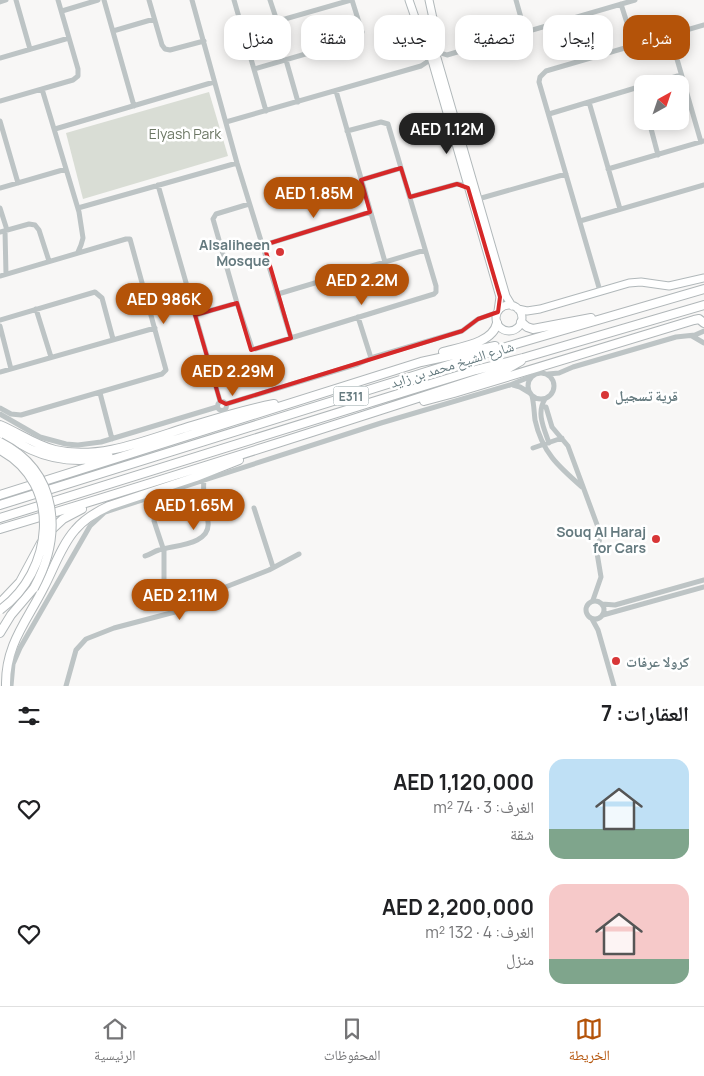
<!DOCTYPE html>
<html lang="ar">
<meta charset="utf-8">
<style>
:root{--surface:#fff;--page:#f6f6f6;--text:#202124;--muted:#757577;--line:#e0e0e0;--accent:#b45309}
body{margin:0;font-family:Manrope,"Noto Naskh Arabic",sans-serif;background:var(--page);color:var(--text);direction:rtl;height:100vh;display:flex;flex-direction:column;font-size:19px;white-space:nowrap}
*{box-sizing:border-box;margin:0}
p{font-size:16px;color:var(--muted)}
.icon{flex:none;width:28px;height:28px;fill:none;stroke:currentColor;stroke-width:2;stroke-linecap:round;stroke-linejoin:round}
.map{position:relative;height:686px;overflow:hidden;direction:ltr}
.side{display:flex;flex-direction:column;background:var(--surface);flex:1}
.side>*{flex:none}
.banner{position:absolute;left:15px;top:15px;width:675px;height:45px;direction:rtl;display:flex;gap:10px}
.needle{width:32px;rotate:40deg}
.controls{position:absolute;left:634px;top:75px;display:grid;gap:10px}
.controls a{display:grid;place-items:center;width:55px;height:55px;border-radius:10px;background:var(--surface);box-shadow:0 2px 12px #0003;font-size:25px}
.price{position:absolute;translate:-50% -42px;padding:0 11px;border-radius:18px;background:var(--accent);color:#fff;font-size:16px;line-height:32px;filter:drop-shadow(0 1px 2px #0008)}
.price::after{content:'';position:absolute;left:50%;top:30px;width:15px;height:11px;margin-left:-8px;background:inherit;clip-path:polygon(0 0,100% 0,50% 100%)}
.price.on{background:#222;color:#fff}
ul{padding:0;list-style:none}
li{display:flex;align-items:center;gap:15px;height:125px;padding:0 15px}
li span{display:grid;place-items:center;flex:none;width:140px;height:100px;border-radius:15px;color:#555}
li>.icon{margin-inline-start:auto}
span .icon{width:60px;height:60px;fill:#fffc;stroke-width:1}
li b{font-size:21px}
h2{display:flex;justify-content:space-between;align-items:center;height:60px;padding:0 15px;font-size:21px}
.chip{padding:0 18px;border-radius:15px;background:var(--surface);box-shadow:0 2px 12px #0003;font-size:18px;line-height:45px}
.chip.on{background:var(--accent);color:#fff}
.tabs{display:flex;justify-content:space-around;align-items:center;height:70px;border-top:1px solid var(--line);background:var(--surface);font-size:14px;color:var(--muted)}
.tabs a{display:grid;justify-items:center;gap:2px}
.tabs .on{color:var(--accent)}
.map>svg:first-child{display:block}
.green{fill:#d9ddd5}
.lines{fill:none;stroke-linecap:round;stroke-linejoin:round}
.major-casing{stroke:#b1b8ba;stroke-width:9}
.highway-casing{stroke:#b1b7b9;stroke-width:10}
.minor{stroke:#bdc4c5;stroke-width:5}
.major{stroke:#fff;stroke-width:7}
.highway{stroke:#fff;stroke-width:8}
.highway-bridge-casing{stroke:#b1b7b9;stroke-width:10;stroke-linecap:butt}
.highway-bridge{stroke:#fff;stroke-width:8}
.marked{fill:none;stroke:#d62828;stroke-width:4;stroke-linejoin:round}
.poi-dot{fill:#d83637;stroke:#fff;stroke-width:2}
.labels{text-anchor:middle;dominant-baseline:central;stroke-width:5;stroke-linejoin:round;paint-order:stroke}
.shield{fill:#fff;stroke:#93a2a5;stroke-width:1}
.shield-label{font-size:12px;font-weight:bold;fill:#657a7f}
.park-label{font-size:14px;fill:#6c7764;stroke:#fff}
.poi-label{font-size:14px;font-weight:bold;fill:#657a7f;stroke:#fff;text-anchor:end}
.street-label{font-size:14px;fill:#657a7f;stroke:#fff}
</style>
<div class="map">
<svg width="704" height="686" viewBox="0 0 704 686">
<rect width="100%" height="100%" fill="#f8f7f6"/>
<!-- green -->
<path class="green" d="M209,92L228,156L83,199L66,133Z"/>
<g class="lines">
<defs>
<path id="major" d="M409,0L419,29L429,50L500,297L498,311
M429,0L434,23L435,51L506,296L512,306
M496 318a13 13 0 1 1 26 0a13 13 0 1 1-26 0Z
M518,309L527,311L540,309L629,283L641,282L669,286L704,278"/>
<path id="highway" d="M521,322L527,327L533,329L591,318
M443,352C461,347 493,343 497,323
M424,401L454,393L694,320L699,319L704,323
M0,425C19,433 35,445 55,450C97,460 142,442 182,429C212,420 242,410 274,404
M0,433C11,438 21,445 32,450C56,461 83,462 109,457
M0,495L421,362L495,346
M0,505L519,343L704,289
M0,518L414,389L476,370L523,358L704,305
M0,529C170,478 339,424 507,369L521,361
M49,532L63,519L82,509
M0,603L20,582L41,543
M0,633L11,615L34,588
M6,686C5,645 27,621 44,587C54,568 61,546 75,530C84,519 96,512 109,506L196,477L239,460"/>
</defs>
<!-- major casing -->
<use href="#major" class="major-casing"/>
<!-- highway casing -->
<use href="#highway" class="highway-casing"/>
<!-- minor -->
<path class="minor" d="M16,0L30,49
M104,0L134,106
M149,0L162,45L165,49L170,50L204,41
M192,0L237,163L291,338
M234,0L266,111
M270,0L277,21
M516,0L525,32
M0,2L6,0
M621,4L634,45
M62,11L98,0
M113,31L154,19
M243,31L351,0
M670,35L701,142
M435,51L447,55L635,0
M0,58L69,38
M286,60L298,102
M254,69L360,38L362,32L352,0
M651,84L681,75
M640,87L642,97
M42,89L79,212L83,238L81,245L78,252
M336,91L385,262
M0,101L73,80L78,76V69L58,0
M589,102L620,209
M549,114L642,86
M0,121L18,183
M649,121L658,155
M226,122L421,66L427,62L430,56
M55,129L214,82
M608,169L704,141
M361,180L401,168
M158,185L220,401
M0,188L66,169
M410,197L457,184L463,185L468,188
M478,199L566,174
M249,204L216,214L213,219L237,303L252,348L255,349L434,294L436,292V286L388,124L381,122L347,131
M0,208L7,230
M78,208L237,163
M580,221L704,185
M5,231L6,274
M0,232L29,224L35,225L39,230L49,261
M264,245L370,212
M0,276L126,239H130L166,370L162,374L21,415L11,414L0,408
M600,291L539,82L540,77L546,71L704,25
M278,294L425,250
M147,298L186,287
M36,309L51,357
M195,315L237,303
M358,317L371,358
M0,320L95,292L102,298L113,339
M0,326L11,369
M692,336L704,343
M0,372L155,328
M528 386a13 13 0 1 1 26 0a13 13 0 1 1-26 0Z
M548,374L559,373L573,367L676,337L695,335L704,331
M513,385L520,387L530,393
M100,393L112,439
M532,396C534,404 534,412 535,420C542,452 558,466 582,487
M545,399C536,413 544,428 549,443
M217.5 406a4.5 4.5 0 1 1 9 0a4.5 4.5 0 1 1-9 0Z
M226,404L358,364L374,357L462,331L478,319L498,312
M546,407L552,427L568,446L599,530L600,537L597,553L601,577L593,600
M0,414L40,437L66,444L78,445L101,442L217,407
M533,448L562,438
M254,508L273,567
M156,509L154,521L164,551V584L169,598L178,611
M145,556C150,555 154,551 159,550C174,545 211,545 208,522C206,507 202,495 204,480
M586 610a9 9 0 1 1 18 0a9 9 0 1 1-18 0Z
M602,604L615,605L704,580
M603,615L704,587
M592,619L598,630L614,686
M11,686L13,664L20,648L90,526L105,512L381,423L510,385L532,376
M66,686L76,650L86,639L114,628L190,608L223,588L269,570L299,554"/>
<!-- major -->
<use href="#major" class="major"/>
<!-- highway -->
<use href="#highway" class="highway"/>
<defs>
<path id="highway-bridge" d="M0,442C59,472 63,535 34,588
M0,450C64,484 53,572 0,610"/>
</defs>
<!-- highway-bridge casing -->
<use href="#highway-bridge" class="highway-bridge-casing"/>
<!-- highway-bridge -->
<use href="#highway-bridge" class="highway-bridge"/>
</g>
<!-- marked area -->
<path class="marked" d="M401,168L410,197L457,184L468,188L500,297L498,312L478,319L462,331L226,404L220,401L195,315L237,303L251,350L291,338L264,245L370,212L361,180Z"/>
<!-- markers -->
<g class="poi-dot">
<circle cx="280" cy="252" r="5"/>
<circle cx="605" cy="395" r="5"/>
<circle cx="656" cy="539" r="5"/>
<circle cx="616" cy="661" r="5"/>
</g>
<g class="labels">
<!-- shield labels -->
<rect class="shield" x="333.5" y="386.5" width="35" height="19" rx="4"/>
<g class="shield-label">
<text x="351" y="396">E311</text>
</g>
<!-- park labels -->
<g class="park-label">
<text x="185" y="133">Elyash Park</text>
</g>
<!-- poi labels -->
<g class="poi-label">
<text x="270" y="244">Alsaliheen<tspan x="270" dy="16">Mosque</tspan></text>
<text x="615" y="395" text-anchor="start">قرية تسجيل</text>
<text x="646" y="531">Souq Al Haraj<tspan x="646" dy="16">for Cars</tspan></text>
<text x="626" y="661" text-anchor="start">كرولا عرفات</text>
</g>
<!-- street labels -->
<g class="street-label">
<text transform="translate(452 364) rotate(-17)">شارع الشيخ محمد بن زايد</text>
</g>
</g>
</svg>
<div class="controls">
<a><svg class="needle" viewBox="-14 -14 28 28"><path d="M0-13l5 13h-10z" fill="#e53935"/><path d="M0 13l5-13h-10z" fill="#757577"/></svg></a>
</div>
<b class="price on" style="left:447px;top:155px">AED 1.12M</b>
<b class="price" style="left:314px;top:219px">AED 1.85M</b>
<b class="price" style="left:362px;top:306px">AED 2.2M</b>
<b class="price" style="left:164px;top:325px">AED 986K</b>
<b class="price" style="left:233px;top:397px">AED 2.29M</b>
<b class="price" style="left:194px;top:531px">AED 1.65M</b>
<b class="price" style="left:180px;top:621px">AED 2.11M</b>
<div class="banner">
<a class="chip on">شراء</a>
<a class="chip">إيجار</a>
<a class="chip">تصفية</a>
<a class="chip">جديد</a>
<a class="chip">شقة</a>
<a class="chip">منزل</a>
</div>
</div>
<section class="side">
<h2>العقارات: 7<svg class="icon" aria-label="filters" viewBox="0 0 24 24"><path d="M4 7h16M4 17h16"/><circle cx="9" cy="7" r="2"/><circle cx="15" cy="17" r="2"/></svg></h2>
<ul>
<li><span style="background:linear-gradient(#bfe0f5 70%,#7fa58c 0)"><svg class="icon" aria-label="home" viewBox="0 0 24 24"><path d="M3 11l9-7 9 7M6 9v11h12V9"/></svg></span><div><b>AED 1,120,000</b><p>الغرف: 3 · 74 m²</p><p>شقة</p></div><svg class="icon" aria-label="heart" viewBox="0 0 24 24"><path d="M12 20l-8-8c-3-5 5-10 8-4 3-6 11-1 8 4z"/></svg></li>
<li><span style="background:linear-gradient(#f6c9c9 75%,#7fa58c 0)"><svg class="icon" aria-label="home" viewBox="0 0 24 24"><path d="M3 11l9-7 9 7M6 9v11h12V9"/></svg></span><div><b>AED 2,200,000</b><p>الغرف: 4 · 132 m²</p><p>منزل</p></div><svg class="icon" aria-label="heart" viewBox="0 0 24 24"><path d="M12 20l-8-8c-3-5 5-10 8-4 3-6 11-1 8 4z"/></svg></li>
</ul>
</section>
<nav class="tabs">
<a class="on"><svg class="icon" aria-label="map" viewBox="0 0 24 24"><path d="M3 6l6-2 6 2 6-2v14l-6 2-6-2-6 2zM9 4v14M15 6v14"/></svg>الخريطة</a>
<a><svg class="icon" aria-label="saved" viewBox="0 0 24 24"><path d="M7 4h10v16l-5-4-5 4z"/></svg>المحفوظات</a>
<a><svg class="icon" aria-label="home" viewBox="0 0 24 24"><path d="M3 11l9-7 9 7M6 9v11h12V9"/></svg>الرئيسية</a>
</nav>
